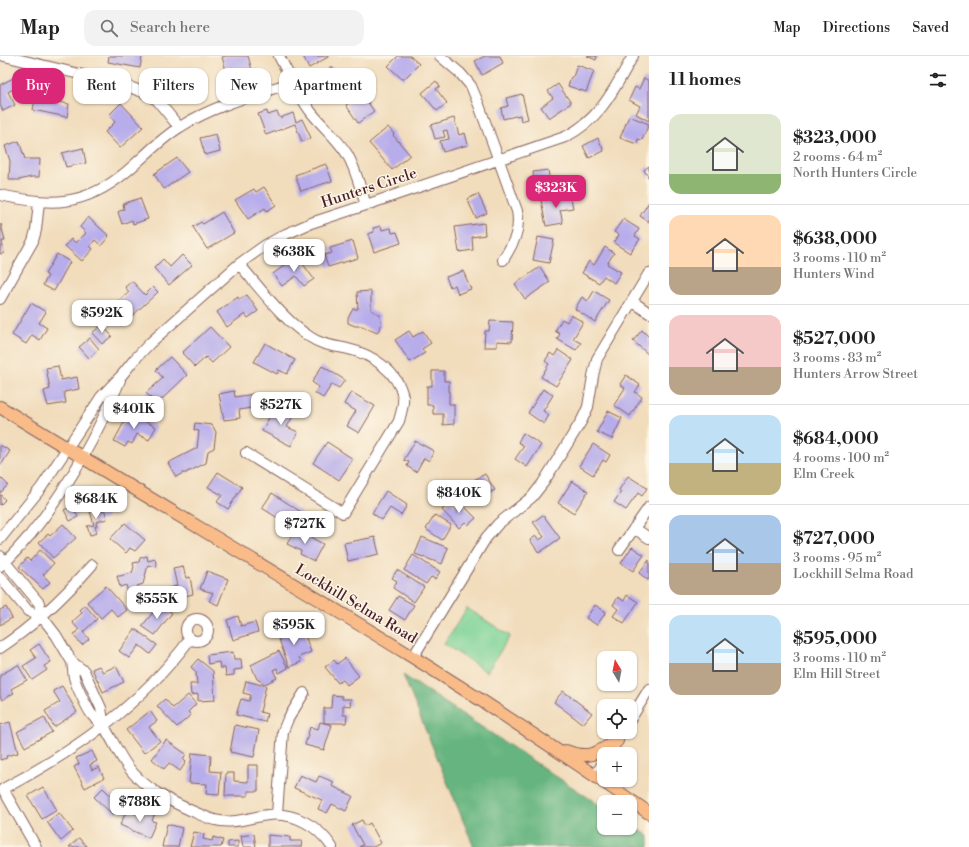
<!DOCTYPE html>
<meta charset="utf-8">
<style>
:root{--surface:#fff;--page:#f2f2f2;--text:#222;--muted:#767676;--line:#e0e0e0;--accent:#db2777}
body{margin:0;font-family:"Libre Bodoni",serif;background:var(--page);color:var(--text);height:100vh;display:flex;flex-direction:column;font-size:15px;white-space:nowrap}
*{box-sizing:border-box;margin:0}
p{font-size:13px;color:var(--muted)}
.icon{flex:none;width:22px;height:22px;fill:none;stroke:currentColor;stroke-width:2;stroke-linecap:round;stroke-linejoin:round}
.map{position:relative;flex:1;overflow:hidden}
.panel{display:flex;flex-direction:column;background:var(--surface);width:320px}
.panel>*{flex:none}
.hud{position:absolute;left:12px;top:12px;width:380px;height:36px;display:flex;gap:8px}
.needle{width:26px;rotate:350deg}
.tools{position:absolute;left:597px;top:595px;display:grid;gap:8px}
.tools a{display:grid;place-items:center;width:40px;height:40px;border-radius:8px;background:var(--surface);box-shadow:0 1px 3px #0004;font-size:20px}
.price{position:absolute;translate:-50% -34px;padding:0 9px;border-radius:8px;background:#fff;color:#222;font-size:13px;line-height:26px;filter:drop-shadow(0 1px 2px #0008)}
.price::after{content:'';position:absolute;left:50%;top:24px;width:12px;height:9px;margin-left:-6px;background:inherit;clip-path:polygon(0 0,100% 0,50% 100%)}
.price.selected{background:var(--accent);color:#fff}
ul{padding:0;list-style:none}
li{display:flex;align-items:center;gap:12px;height:100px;padding:0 20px}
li+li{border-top:1px solid var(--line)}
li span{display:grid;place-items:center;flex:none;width:112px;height:80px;border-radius:12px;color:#555}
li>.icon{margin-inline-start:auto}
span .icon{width:48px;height:48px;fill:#fffc;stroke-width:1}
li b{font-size:17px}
h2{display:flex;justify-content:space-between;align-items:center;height:48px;padding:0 20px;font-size:17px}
.tag{padding:0 14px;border-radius:12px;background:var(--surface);box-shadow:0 1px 3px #0004;font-size:14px;line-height:36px}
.tag.selected{background:var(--accent);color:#fff}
header{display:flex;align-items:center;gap:24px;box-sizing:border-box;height:56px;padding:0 20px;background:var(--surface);border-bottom:1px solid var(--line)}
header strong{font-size:19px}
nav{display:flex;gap:22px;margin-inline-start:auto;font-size:14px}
.search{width:280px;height:36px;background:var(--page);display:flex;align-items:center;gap:10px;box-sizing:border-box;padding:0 14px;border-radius:12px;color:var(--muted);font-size:15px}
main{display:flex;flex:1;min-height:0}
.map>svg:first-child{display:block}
.green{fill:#7ed397;stroke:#647961}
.forest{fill:#66b580;stroke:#586a56}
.building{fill:#b8adeb}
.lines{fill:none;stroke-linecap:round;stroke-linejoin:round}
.minor-casing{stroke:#84615d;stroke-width:12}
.major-casing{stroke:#84615d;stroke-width:14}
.minor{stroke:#fff;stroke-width:10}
.major{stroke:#f9bc89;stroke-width:12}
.labels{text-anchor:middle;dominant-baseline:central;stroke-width:3;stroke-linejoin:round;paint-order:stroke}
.street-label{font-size:15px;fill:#4a1f2b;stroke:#fcf5e5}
</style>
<header>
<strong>Map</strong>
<div class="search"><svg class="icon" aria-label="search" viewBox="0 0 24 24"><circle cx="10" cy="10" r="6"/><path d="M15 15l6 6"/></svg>Search here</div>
<nav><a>Map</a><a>Directions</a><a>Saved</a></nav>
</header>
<main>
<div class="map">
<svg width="649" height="791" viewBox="0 0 649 791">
<rect width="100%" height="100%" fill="#fcf5e5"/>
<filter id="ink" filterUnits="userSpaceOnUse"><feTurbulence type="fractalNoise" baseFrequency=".025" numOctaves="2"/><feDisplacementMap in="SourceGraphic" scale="8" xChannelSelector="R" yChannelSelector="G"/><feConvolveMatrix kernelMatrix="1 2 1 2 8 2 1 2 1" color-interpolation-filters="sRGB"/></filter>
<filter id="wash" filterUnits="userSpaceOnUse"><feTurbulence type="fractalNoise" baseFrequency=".012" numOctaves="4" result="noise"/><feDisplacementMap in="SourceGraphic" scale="16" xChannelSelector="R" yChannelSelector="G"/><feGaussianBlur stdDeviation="0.9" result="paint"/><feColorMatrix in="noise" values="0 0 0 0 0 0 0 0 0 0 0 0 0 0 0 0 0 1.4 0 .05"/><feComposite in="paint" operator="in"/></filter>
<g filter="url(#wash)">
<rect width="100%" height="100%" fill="#f1dcbb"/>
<!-- green -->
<path class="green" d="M467,552L510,580L487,616L444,588Z"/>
<!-- forest -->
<path class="forest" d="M403,619L604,752V772H630V768L649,780V791H474Z"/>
<g id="blocks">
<!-- building -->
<path class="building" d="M109,0H142L140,12L108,6Z
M226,0H248L252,14L228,21L222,1Z
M303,0H328V1L309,12Z
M398,0H410L419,8L403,24L388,10Z
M485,0H500L503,7L482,19L475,5Z
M587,0H597L596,4Z
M577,9L594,15L586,36L568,30L571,21H573Z
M332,11L349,37L336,45L329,33L321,38L315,29L324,23L320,18Z
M15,21L19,30L8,36L15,49L3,55L0,49V29Z
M644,22L649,25V65L636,58L640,50L629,44L635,31L639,33Z
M436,25L440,30L436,33L447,47L437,55L422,37Z
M558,28L571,47L549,62L541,51L553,42L548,35Z
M37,32L60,36L58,46L69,48L67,61L33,54Z
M362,38L374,55L358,67L346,49Z
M522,38L528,63L521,65L520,59L503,63L501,52L508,50L506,42Z
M121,47L143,71L120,92L105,76L115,66L109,59Z
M267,55L268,59L277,56L280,62L293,57L296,66L302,63L311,82L302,86L295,68L266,79L258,58Z
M629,60L649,68L642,84L638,83L637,88L620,82Z
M454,62L459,79L465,77L468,89L443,96L440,85L449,83L447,74L443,75L445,81L435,83L431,69Z
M388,71L394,78L393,79L410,99L392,114L369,87Z
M216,78L220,95L205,99L200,82Z
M598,82L604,95L589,102L583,90Z
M19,85L25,103H40L39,121H31L19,124H9L10,105L5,90Z
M83,92L86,107L66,111L62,97Z
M177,102L188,116L164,133L154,118Z
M326,108L332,125L301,135L295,119Z
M649,110V122L644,114Z
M548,114L552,138L538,141L537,132H535L533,116Z
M264,131L276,149L267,155L265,152L248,163L235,144L254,133L256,136Z
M478,138L487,157L476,162L467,143Z
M570,138L573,152L560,154L563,167L546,170L541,144Z
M140,142L148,163L133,168L132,164L122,168L118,156L124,153L123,148Z
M649,146V166L640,160Z
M222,156L234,177L207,193L193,171L201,166L203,168Z
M88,161L109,180L101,190L95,184L90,190L93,193L82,205L65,190L71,183L76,187L86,177L80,171Z
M623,163L639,173L635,180L640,183L630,197L614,187L619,179L614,176Z
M484,167L485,179L472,181L473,194L459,196L455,171Z
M1,168L5,185H2L4,197L0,198Z
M381,170L382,174L391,172L392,177L397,176L401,187L374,196L368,178L374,176L373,172Z
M538,181L554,184L549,207L533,204Z
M353,185L358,202L328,211L324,199L332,197L330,192Z
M605,191L614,197L607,208L621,216L614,227L604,220L599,227L582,217L589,205L594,209Z
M57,198L70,206L54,235L43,229L48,220L45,218Z
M182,199L192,209L169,229L154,212L163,203L170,211Z
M297,200L314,223L304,230L296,220L282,230L273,218Z
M540,211L550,226L525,243L515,228Z
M463,215L471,233L458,238L455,229L450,231L446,221Z
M132,225L145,239L153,231L158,236L131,261L117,247L129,236L125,231Z
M371,235V254L380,259L381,270L377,277L362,270H355L348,267V262L353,253H358L357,236Z
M594,235L609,244L595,266L575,253L582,241L588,245Z
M247,239L258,255L248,262L245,258L227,271L217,256L238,241L239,244Z
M31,247L46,256L39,267L47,272L40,284L32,279L26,288L12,279Z
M571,259L583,266L573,283L581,287L576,294L557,283L560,278L555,275L562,263L567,266Z
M490,265L513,266L512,286L497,285V291H484L485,275H489Z
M102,269L112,280L102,288L92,277Z
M210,271L229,291L212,307L206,301L195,311L182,297Z
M642,274L649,281V299L633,285Z
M409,275L413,281L423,275L431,287L422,293L425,297L410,306L395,284Z
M90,282L99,293L89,302L79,291Z
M265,287L295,304L287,318L279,314L277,318L254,306Z
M558,294L573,304L556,330L541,321L549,308L545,305L550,297L554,300Z
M170,301L187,319L157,348L146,337L163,322L156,314Z
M58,310L61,324L77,321L79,333L64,336L66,347L48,350L44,335L50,333L46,312Z
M322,310L345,324L339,332L332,328L323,342L315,337L319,331L312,326Z
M432,315H444V325H449V348H454V368L443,369V358H433V349H427V330H432Z
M626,319L640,329L635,336L642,341L630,360L614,349L625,332L620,328Z
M543,333L553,339L543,355L549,359L544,368L528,357Z
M234,335L235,341L254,338L257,351L239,354L240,362L224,364L219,338Z
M351,336L375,350L359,377L347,370L356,355L344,348Z
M276,348L294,358L287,371L298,376L291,390L262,375Z
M608,355L622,362L612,383L597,376Z
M129,357L156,371L149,384L137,378L132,388L128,386L125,391L114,385Z
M195,367L212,369L216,376L214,392L208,395L206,407L190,415H188L187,417H183L176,421L168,407L197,392L199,375L194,374Z
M523,377L541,389L527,411L515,403L524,390L518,386Z
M415,385L434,395L429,405L424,402L416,416L407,410L409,406L404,404Z
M327,386L353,403L339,424L313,407Z
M593,388L610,399L606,406L603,404L593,419L579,410Z
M0,389L10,395L1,409L0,408Z
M218,416L242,431L228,453L217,446L222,439L208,431Z
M485,418L495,434L483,440L474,424Z
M628,420L647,432L642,440L638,437L626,454L614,446L621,436L619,434Z
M0,421L8,429L0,437Z
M572,425L588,435L574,457L558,447Z
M386,435L407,449L401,459L390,452L382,464L372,457Z
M272,437L301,456L292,471L262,452Z
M0,438L5,444L0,449Z
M113,439L116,447L104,452L101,443Z
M450,445L455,450L459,445L476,462L468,469L465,466L459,472L442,454Z
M72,450L78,461L70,465L64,454Z
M99,453L100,456L105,455L107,463L96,466L97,470H95L97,477L90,479L87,470L94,469L90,455Z
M435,459L451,469L442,484L426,473Z
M543,459L560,482L539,497L530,484L536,480L539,484L544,481L533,466Z
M125,467L145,484L135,495L130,492L126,497L110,483Z
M63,468L76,482L53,502L39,486L48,478L50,480Z
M295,473L323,488L314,505L300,498L301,495L287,488Z
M375,481L379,498L348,505L344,487Z
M422,481L448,492L442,508L415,498Z
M632,491L644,499L633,515L621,507Z
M40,494L54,507L43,519L50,526L43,533L19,511L27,502L30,505Z
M413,499L440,516L435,523L431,521L426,528L404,514Z
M147,500L148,505L155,503L157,511L148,509L143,528L137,530L136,535L128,537L126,529L120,531L117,520H120L132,517L134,511L133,507L139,506L140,502Z
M649,504V523L648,524L639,517Z
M183,510L186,522L190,521L193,538L181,541L182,547L167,550L164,533L177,530L173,512Z
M397,514L424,531L414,546L393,532L397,525L392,522Z
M207,515L228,523L218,549L209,545L213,537L200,533Z
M106,530L127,554L118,561L111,553L101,562L87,546Z
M627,539L638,546L624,567L613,560L618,553L613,549L618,541L624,545Z
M398,540L414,549L405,564L389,554Z
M160,548L172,557L155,579L142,570Z
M85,549L97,563L83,576L89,583L82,589L73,579L79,574L72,566L82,557L80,554Z
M595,549L606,556L597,569L586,562Z
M6,551L12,562L0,569V554Z
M238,560L241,570L255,566L258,576L233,584L227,564Z
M135,573L157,589L150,598L139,589L129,602L119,595Z
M289,574L291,579L303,574L311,596L299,601L301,606L289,611L277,578Z
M39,588L51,606L44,610L47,614L32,624L23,610L36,602L30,594Z
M279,595L288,612L279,617L277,612L273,614L277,622L265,628L257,623L251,609Z
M233,596L234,603H241L242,613L234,614V619L226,620L225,612H220L219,606L208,608L207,599Z
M345,602L359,620L347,629L343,624L338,627L325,611L334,604L337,608Z
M198,603L213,615L215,644L198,645V638L191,639L190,628H197L196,616L191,611Z
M18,609L27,624L11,633L14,637L2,644L0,640V619Z
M99,610L103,616L116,610L124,626L103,636L92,613Z
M246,625L266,630L260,656L267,658L265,666L236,659L241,643L249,645L251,639L243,637Z
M62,630L77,656L54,671L45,655L60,646L53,635Z
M563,635L592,657L583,668L554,646Z
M188,639L196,648L188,656L191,659L177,671L157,650L165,643L173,652Z
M332,639L342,640V643H351L350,650L343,649V659H347L346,667H324V652H331Z
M150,655L157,665L149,671L160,685L144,697L126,674Z
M44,661L52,676L25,691L17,676Z
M10,666L18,697L6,700L7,702L0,704V669Z
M320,666L332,669L324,694L305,689L310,671L318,673Z
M235,669L259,674L254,701L230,696Z
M166,684L186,698L183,703L186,706L180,715L169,707L164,713L152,703Z
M92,695L97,705L90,709L92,714L99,711L104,722L85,732L74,711L79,708L76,702Z
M192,697L211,699L210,715L221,716L219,739L206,738L207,728L189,727Z
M248,709H258V735H248V740H225L226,717H234V725L248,726Z
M300,719L316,726L319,720L334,726L332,730L353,740L346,755L332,748L327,757L318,753L322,744L294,732Z
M43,731L57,754L42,763L28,740Z
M103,732L115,744L122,738L128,744L113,759L94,741Z
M147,753L155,757L152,765L156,766L149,782L120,769L127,754L143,761Z
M59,757L73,775L61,785L47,766Z
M362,764L365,770L370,767L381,787L373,791H359L363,789L352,769Z
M167,768L182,772L178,791H162Z
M194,776L204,778L203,783L212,785L213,781L223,784L221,791H190Z
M254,778L256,791H243L241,780Z
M268,779L290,781V785H302L301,791H268Z
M79,782L87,791H69Z
M238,785V791H228V786Z"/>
</g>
</g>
<g filter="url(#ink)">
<use href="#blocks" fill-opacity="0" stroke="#84615d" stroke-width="1"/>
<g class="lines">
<defs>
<path id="minor" d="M4,0L121,28L143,36L157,44L179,71
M279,0C289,19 298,39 311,56C322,70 337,82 347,98C356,113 360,132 366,149
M440,0L460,17L471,30L479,49L517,155C521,174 513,188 503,204
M0,139C50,150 84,151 126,116C144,101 160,83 180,71C214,49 255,39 293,26
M239,208C260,232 284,265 310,281C321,289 335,290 348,293C371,298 398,315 403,341C404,349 401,357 399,365L343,457L246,397
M0,243L33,185L36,174L39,146
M632,245L649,257
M634,472L649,482
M0,483L41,432L101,341L122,319L134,304L150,287L239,208L264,190L286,178L311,167L366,149L565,81C601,63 614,33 633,0
M619,494L649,451
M0,500L39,547L42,561L56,579L72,606L84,615L101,652L104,671
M0,510C12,501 20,490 30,479C66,435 98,378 120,324
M0,521L28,555L42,561
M186 574a11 11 0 1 1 22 0a11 11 0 1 1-22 0Z
M0,592C35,569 64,541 92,509
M413,601L486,482L498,468L532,441L543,427L582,364L588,351L593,320L597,303L649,217
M72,606C73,611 73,616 74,621C75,628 88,654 92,659C96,664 101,667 105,672C113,685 119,699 128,711C145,733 168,744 192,755C199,758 207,762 215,764C233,769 250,761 268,759C295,756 318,770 332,791
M630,664L649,633
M609,698L622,676
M595,720L604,705
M277,758L283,675L288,663L304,637
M36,791L3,733C75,695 141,649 190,583"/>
<path id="major" d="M0,351C136,435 275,516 411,600C492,650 571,703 649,757
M566,695C589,704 597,697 617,685"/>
</defs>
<!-- minor casing -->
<use href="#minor" class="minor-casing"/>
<!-- major casing -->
<use href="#major" class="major-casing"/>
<!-- minor -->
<use href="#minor" class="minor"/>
<!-- major -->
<use href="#major" class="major"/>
</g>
</g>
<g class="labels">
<!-- street labels -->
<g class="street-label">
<text transform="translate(369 132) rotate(-18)">Hunters Circle</text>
<text transform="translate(356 548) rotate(31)">Lockhill Selma Road</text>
</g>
</g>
</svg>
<div class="tools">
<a><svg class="needle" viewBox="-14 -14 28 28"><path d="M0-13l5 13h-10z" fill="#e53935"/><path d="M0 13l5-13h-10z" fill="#767676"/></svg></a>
<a><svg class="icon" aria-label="locate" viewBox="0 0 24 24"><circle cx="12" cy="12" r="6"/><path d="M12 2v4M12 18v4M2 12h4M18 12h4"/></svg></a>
<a>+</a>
<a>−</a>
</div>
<b class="price selected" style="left:556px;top:153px">$323K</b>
<b class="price" style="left:294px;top:217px">$638K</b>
<b class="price" style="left:102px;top:278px">$592K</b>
<b class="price" style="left:281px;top:370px">$527K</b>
<b class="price" style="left:134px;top:374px">$401K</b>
<b class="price" style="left:459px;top:458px">$840K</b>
<b class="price" style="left:96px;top:464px">$684K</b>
<b class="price" style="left:305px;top:489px">$727K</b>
<b class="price" style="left:157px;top:564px">$555K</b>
<b class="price" style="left:294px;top:590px">$595K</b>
<b class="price" style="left:140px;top:767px">$788K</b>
<div class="hud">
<a class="tag selected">Buy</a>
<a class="tag">Rent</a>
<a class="tag">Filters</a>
<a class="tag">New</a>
<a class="tag">Apartment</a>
</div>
</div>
<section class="panel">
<h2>11 homes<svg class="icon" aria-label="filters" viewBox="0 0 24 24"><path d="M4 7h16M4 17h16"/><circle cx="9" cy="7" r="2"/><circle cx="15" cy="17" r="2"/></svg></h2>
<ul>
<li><span style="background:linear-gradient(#dfe7d0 75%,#8fb573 0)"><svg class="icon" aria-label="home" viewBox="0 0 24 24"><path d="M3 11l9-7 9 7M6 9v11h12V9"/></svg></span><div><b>$323,000</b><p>2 rooms · 64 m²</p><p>North Hunters Circle</p></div></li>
<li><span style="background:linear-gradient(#ffd9b3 65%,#b9a48a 0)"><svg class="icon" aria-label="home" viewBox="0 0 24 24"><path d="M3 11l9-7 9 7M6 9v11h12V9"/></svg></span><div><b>$638,000</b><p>3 rooms · 110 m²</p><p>Hunters Wind</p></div></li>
<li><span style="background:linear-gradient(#f6c9c9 65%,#b9a48a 0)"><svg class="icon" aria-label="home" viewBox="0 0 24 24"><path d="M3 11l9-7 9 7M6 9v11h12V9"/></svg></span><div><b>$527,000</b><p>3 rooms · 83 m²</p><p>Hunters Arrow Street</p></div></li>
<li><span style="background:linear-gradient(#bfe0f5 60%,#c2b280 0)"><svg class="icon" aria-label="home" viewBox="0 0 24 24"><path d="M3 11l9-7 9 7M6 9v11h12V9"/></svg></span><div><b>$684,000</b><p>4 rooms · 100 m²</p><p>Elm Creek</p></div></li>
<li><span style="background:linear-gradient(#a9c7e8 60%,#b9a48a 0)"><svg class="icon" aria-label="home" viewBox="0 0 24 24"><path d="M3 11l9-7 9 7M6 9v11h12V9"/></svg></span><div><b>$727,000</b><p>3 rooms · 95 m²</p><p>Lockhill Selma Road</p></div></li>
<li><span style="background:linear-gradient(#bfe0f5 60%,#b9a48a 0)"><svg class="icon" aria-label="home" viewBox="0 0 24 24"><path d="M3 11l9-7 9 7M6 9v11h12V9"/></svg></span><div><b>$595,000</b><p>3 rooms · 110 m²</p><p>Elm Hill Street</p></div></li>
</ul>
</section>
</main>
